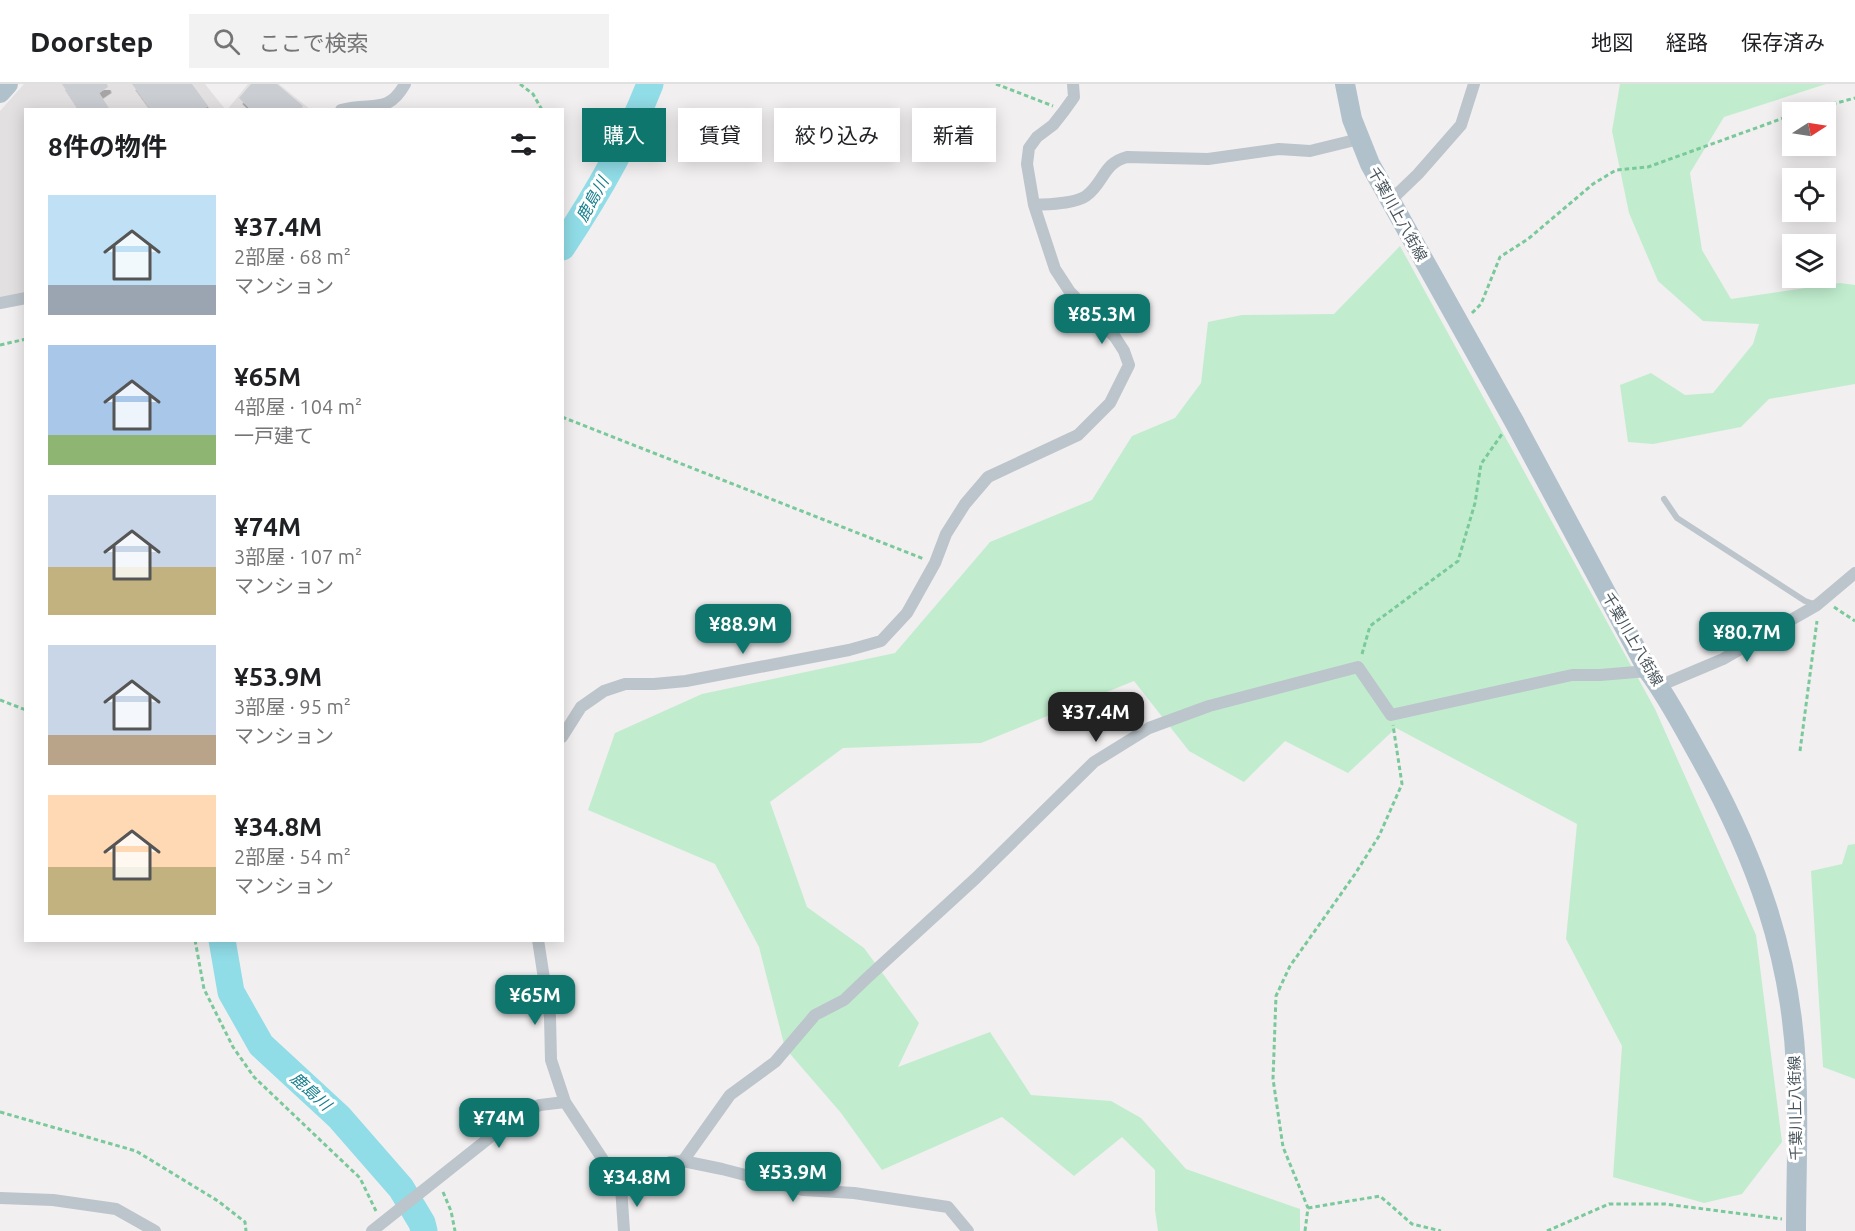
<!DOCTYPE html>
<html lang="ja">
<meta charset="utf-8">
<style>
:root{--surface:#fff;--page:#f2f2f2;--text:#202124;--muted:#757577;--line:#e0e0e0;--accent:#0f766e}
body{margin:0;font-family:Ubuntu,"Noto Sans JP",sans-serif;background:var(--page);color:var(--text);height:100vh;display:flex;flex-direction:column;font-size:22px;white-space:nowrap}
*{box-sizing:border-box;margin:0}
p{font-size:20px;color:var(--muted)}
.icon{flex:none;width:33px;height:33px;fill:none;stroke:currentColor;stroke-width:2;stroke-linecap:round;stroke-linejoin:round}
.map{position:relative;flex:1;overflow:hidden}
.drawer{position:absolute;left:24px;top:24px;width:540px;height:834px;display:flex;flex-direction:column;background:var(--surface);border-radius:0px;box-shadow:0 3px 15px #0003}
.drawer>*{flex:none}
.top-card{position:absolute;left:582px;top:24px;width:570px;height:54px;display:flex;gap:12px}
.needle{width:39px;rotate:78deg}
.fabs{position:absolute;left:1782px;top:18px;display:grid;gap:12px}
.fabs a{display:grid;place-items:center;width:54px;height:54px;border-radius:0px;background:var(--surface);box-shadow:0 3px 15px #0003;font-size:30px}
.price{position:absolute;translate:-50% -51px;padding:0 14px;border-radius:12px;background:var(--accent);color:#fff;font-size:20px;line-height:39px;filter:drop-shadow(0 2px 3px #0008)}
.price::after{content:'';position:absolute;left:50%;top:36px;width:18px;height:14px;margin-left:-9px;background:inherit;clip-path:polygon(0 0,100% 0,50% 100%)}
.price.selected{background:#222;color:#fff}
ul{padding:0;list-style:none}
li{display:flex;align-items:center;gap:18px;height:150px;padding:0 24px}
li span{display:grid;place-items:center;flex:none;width:168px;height:120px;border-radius:0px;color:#555}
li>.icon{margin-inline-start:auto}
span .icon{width:72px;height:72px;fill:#fffc;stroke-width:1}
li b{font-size:26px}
h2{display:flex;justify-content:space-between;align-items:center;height:72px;padding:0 24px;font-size:26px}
.tag{padding:0 21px;border-radius:0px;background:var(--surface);box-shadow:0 3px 15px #0003;font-size:21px;line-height:54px}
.tag.selected{background:var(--accent);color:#fff}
header{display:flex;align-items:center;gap:36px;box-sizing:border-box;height:84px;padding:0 30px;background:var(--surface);border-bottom:2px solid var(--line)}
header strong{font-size:28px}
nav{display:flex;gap:33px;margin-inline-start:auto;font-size:21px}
.search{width:420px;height:54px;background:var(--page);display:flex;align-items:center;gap:15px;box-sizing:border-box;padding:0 21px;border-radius:0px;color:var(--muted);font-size:22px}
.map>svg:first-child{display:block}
.education{fill:#e3e0e1}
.green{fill:#c1edce}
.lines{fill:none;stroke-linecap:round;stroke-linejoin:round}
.river{stroke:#90dce7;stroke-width:27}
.building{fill:#cacdd2;filter:url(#shadow)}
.path{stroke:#7ac99b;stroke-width:3;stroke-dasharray:4.5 3;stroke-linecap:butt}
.lane{stroke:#bcc5cb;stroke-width:6}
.street{stroke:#bcc5cb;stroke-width:12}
.primary{stroke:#b1c1cc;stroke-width:20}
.labels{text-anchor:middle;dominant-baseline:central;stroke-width:6;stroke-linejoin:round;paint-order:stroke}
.street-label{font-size:15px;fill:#48545c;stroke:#fff}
.water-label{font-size:16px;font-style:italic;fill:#147e8c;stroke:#fff}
</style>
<header>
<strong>Doorstep</strong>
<div class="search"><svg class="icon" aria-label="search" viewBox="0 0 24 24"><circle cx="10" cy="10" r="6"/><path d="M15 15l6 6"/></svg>ここで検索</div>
<nav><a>地図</a><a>経路</a><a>保存済み</a></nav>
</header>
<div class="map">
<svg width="1855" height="1147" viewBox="0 0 1855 1147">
<defs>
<filter id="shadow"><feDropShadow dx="3.5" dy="6" stdDeviation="0" flood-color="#0004"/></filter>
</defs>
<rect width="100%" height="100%" fill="#f2eff0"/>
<!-- education -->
<path class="education" d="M24,0H205L225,25L26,26L25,210L0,216V27Z
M248,0H279L310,25L227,26Z"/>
<!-- green -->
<path class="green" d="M1620,0H1826L1724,33L1690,89L1702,166L1731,215L1840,199L1855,201V300L1769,315L1741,343L1653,360L1628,358L1620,301L1651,289L1685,311L1713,309L1753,260L1759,240L1703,237L1658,197L1629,129L1612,47Z
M1400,162L1655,625L1756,851L1782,1058L1742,1110L1704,1119L1613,1093L1622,962L1566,855L1577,740L1396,644L1348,689L1285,657L1244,698L1189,667L1134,597L981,659L843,664L770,718L807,823L864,864L919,939L898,983L990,948L1031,1011L1111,1017L1141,1034L1186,1085L1300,1125V1147H1158L1155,1126V1086L1122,1053L1074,1092L1002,1033L882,1086L841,1029L785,964L759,863L715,780L588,726L615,649L702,610L895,569L990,458L1092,416L1132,352L1175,334L1201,299L1208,238L1242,231L1334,230Z
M1855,760V995L1823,983L1811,787L1842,780L1848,761Z"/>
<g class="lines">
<!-- river -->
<path class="river" d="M562,163C596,112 628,57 650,0
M222,856L231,908L261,961L339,1033L401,1104L422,1139L424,1147"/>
</g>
<!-- building -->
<path class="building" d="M62,0H107L108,3L99,9L110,26H79Z
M132,0H192L208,22L203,26H151Z
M251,0H277L303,22L300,26H251L239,14Z"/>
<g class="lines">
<!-- path -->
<path class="path" d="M520,0L533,10L542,26
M996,0L1053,22
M1803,28L1855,14
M1472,229L1481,220L1500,173L1528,155L1593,100L1616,86L1648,83L1792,31
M0,261L26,255
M562,333L924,475
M1834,523L1855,537
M1362,570L1370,542L1458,477L1475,419L1481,380L1502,350
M0,616L26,626
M1800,667L1817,537
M195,856L204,905L233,963L254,993L360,1094L376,1127
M0,1028L136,1067L218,1117L245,1138L246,1147
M443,1108L451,1127L455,1147
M1308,1124L1380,1112L1412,1140L1441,1147
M1305,1147L1308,1124L1283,1063L1273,995L1276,912L1290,882L1355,790L1379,752L1402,700L1393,641
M1547,1147L1609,1120H1665L1782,1135"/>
<!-- lane -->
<path class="lane" d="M1664,415L1677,434L1805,517L1817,521"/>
<!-- street -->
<path class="street" d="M341,26C372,17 387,32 405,0
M1390,117L1418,90L1461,41L1474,0
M1034,121C1048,120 1075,120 1086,112C1104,99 1103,79 1127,73L1208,75L1279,65L1310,67L1359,55
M0,219L26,214
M1659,602L1723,575L1817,521L1855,489
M562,653L581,623L604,607L625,600H654L686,597L849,566L881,557L907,529L935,479L946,450L965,420L988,393L1078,351L1110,319L1129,281L1124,267L1115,253L1070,208L1055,185L1034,121L1027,80L1029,64L1037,53L1053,41L1064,27L1074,13L1073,0
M538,856L550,933L551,976L565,1018L621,1103L624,1147
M683,1077L730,1011L775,978L815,931L844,916L867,894L976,794L1094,678L1149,644L1209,622L1358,583L1391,631L1572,591H1600L1648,587
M621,1103L670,1078L683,1077L722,1085L803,1106L854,1109L948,1123L968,1147
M0,1114L53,1116L116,1125L155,1147
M372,1147L523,1027L540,1021L565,1018"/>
<!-- primary -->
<path class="primary" d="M1345,0L1352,35L1370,80L1515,339L1648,587C1669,615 1685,647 1702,677C1756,774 1791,871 1796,983C1799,1037 1796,1093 1796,1147
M0,9L8,0"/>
</g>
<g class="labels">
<!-- street labels -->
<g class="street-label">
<text transform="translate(1398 130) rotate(61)">千葉川上八街線</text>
<text transform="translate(1633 555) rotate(60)">千葉川上八街線</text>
<text transform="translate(1795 1024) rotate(-91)">千葉川上八街線</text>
</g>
<!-- water labels -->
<g class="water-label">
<text transform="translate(592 115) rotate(-61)">鹿島川</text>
<text transform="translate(311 1007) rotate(42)">鹿島川</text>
</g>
</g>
</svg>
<div class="fabs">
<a><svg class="needle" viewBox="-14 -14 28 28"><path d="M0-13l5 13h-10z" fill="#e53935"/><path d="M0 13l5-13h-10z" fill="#757577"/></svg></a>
<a><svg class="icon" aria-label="locate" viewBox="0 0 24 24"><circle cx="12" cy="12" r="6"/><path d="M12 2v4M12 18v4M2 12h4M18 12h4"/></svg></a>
<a><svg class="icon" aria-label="layers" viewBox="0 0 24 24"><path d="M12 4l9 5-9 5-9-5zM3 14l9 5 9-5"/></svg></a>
</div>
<b class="price" style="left:1102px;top:261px">¥85.3M</b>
<b class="price" style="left:743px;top:571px">¥88.9M</b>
<b class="price" style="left:1747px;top:579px">¥80.7M</b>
<b class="price selected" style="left:1096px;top:659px">¥37.4M</b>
<b class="price" style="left:535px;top:942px">¥65M</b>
<b class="price" style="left:499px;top:1065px">¥74M</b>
<b class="price" style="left:793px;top:1119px">¥53.9M</b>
<b class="price" style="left:637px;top:1124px">¥34.8M</b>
<div class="top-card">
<a class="tag selected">購入</a>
<a class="tag">賃貸</a>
<a class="tag">絞り込み</a>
<a class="tag">新着</a>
</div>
<section class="drawer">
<h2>8件の物件<svg class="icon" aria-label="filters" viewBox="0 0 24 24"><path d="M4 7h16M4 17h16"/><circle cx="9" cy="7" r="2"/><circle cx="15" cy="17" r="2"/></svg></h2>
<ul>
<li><span style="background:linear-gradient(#bfe0f5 75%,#9aa5b1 0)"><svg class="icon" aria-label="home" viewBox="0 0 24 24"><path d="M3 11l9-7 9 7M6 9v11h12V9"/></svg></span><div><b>¥37.4M</b><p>2部屋 · 68 m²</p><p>マンション</p></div></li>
<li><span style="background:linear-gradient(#a9c7e8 75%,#8fb573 0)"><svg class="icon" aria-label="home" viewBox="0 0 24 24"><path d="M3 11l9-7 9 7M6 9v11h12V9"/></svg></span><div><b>¥65M</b><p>4部屋 · 104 m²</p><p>一戸建て</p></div></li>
<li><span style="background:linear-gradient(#c9d6e8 60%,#c2b280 0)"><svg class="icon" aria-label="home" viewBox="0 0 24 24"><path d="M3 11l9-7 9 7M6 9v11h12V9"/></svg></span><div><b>¥74M</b><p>3部屋 · 107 m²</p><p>マンション</p></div></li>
<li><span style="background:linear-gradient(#c9d6e8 75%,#b9a48a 0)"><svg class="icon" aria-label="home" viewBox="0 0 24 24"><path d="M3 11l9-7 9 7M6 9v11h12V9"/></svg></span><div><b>¥53.9M</b><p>3部屋 · 95 m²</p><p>マンション</p></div></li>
<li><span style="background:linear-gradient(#ffd9b3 60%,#c2b280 0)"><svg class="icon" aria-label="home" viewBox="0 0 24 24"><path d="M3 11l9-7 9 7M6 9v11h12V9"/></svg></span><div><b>¥34.8M</b><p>2部屋 · 54 m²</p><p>マンション</p></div></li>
</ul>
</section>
</div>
